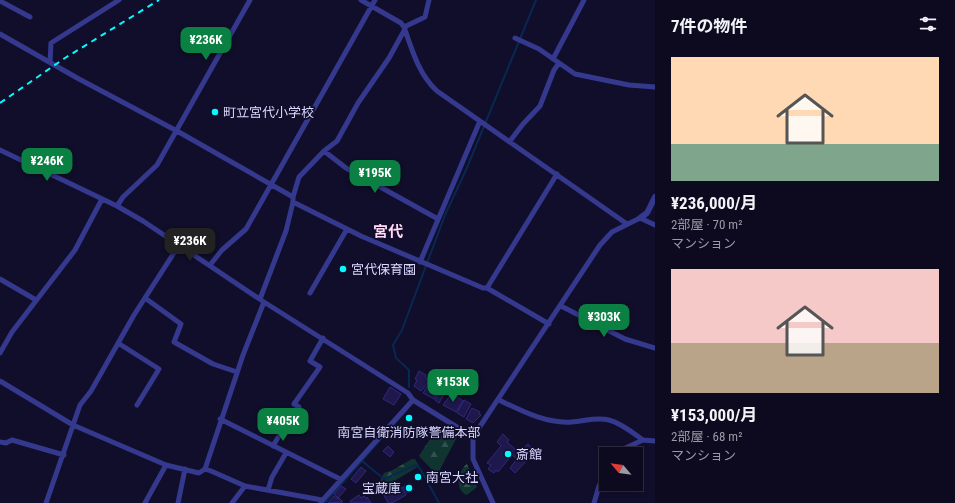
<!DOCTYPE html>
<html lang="ja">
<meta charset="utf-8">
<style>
:root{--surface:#0d0a20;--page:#161329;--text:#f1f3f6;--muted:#9a9aa5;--line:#2d2b3e;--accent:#0b8043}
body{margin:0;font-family:"Roboto Condensed","Noto Sans JP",sans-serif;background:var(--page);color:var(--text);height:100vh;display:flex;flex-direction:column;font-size:15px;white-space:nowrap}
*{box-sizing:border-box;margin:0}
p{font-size:13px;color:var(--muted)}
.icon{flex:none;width:22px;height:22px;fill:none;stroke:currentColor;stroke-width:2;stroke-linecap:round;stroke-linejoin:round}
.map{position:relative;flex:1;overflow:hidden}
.drawer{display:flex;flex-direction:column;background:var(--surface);width:300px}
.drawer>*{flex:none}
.needle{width:26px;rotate:299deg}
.fabs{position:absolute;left:599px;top:447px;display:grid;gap:8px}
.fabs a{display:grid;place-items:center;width:44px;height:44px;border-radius:0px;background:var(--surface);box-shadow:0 2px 6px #0003,0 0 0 1px var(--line);font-size:20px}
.price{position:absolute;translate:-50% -34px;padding:0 9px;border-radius:8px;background:var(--accent);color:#fff;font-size:13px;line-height:26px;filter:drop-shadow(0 1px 2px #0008)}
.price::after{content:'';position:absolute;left:50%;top:24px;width:12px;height:9px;margin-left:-6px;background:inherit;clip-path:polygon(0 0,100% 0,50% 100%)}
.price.current{background:#222;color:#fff}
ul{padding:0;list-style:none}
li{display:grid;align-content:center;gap:8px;height:212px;padding:0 16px}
li span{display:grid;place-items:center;height:124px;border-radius:0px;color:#555}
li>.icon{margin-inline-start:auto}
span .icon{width:72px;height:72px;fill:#fffc;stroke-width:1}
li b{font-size:17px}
h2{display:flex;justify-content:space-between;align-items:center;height:48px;padding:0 16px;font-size:17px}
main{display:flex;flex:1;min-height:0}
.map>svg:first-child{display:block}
.forest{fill:url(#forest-firs)}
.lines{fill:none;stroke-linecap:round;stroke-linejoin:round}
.stream{stroke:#082850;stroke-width:2}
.building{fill:#1e184d;stroke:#31287c}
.minor{stroke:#35398e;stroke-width:5}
.tertiary{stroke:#35398e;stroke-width:6}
.rail{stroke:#04fcff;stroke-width:2;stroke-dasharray:6 5;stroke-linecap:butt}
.poi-dot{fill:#04fcff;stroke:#110e2b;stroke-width:1.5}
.labels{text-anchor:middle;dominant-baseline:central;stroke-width:3.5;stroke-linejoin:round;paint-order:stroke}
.poi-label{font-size:13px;fill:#d9d8ff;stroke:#110e2b;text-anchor:start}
.quarter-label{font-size:15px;font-weight:bold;fill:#ffdaf5;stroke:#110e2b}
</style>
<main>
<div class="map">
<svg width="655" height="503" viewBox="0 0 655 503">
<defs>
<pattern id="forest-firs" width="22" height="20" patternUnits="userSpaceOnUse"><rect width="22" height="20" fill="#103531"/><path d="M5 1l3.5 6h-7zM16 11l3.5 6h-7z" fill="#325250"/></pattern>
</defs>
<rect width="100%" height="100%" fill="#110e2b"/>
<!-- forest -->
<path class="forest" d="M437,428L446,432L449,429L458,435L437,475L419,456Z
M412,459H415L419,466L381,489L380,481L384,473L391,471Z
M467,464L477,487L467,495C454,490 458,470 467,464Z"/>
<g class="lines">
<!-- stream -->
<path class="stream" d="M409,387V370L396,358L393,345L402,330L445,215L466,170L536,0
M362,461L384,479L416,465L421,470L439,503
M325,503L408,408"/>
</g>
<!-- building -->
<path class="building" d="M419,371L426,375L425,377L428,380V383L421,391L414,386L417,380L415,379Z
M428,385L435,389L436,387L440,389L434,399L423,393Z
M390,387L401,394L394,405L383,399Z
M440,392L444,394L439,403L435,400Z
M452,393L463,401L456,412L443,405Z
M464,400L471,404L464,417L457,413Z
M472,408L480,412L479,414L481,415L473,423L466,419Z
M503,434L509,440L507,442L521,454L526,452L531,456L515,473L510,468L517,459L512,455L498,472L496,470L494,473L488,469L491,465L487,463L501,446L497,442Z
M528,444L535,452L532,455L524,448Z
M388,446L394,452L390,457L383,451Z
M361,467L366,471L356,483L351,479Z
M410,483L414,489L407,493L403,487Z
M341,486L346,489L338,498L334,494Z
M398,486L400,489L402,487L406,495L392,503H388L384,495Z
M359,495L361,498L364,496L366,499L367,497L371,503H351L350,501Z
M334,496L338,499L339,498L343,502L328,503Z"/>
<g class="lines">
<!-- minor -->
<path class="minor" d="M361,0L401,23L404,27C412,50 419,75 437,91L627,224
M0,1L30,17
M404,27L425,17L429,0
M0,34L79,79L177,131L293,197V202L286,231L260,299
M515,38L539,49L575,74L629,85L655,87
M553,59L584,0
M50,62L51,43L119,0
M510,141L523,124L540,106L554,70L559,63
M0,150L117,206L143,221L264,302L408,393L413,400L473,437
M324,151L346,168L438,219
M293,197L299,177L324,151L337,141L358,103L389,58L405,29
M293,202L361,236L483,288H487L557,174
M117,206L123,197L157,165L250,0
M420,262L480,121
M210,265L222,250L246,229L375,0
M0,279L36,300
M487,288L549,324
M310,293L347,229
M145,298L181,324L174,342L213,364L237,372
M561,306L625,339L655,348
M118,343L159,369L137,405
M0,353L12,332L75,250L102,199
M0,381L73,425L166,465L199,473L205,469L211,471L245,486L322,500
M499,400C522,411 546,424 572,422C585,421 596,417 609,420C621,423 633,433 643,440
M220,419L340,479
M0,442L6,443L12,440L64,455
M273,446L288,421L299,407L294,404L320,367L310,361L323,338
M617,454L621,450L643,440L655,441
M205,469L243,355L264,302
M268,490L272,477L286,453
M321,502L413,400
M46,503L80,405L91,391L134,315L179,245
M145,503L166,465
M178,503L185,469
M232,503L245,486
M493,503L473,459V437L600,245L612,232L640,218L655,225
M594,503L599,486L606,473"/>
<!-- tertiary -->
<path class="tertiary" d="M640,218L647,213L655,197"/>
<!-- rail -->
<path class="rail" d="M0,103L65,58L159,0"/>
</g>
<!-- markers -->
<g class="poi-dot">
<circle cx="215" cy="112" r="4"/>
<circle cx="343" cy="269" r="4"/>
<circle cx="409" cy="418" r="4"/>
<circle cx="508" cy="454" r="4"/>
<circle cx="418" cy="477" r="4"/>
<circle cx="409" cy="488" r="4"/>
</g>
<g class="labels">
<!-- poi labels -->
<g class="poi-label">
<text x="223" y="112">町立宮代小学校</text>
<text x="351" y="269">宮代保育園</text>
<text x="409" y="432" text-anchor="middle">南宮自衛消防隊警備本部</text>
<text x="516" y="454">斎館</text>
<text x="426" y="477">南宮大社</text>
<text x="401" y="488" text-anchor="end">宝蔵庫</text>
</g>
<!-- quarter labels -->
<g class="quarter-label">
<text x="388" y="232">宮代</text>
</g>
</g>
</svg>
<div class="fabs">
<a><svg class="needle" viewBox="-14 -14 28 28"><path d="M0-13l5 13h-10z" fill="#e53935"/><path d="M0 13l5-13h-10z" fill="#9a9aa5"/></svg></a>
</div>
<b class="price" style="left:206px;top:61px">¥236K</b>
<b class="price" style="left:47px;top:182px">¥246K</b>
<b class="price" style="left:375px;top:194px">¥195K</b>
<b class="price current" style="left:190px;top:262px">¥236K</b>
<b class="price" style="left:604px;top:338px">¥303K</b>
<b class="price" style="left:453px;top:403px">¥153K</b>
<b class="price" style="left:283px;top:442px">¥405K</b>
</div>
<section class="drawer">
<h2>7件の物件<svg class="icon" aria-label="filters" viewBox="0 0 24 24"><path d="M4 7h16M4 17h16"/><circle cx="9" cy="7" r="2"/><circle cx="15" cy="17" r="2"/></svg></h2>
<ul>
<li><span style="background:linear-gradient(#ffd9b3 70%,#7fa58c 0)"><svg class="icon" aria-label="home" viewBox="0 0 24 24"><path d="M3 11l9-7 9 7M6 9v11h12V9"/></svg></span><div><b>¥236,000/月</b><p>2部屋 · 70 m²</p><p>マンション</p></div></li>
<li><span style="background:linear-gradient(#f6c9c9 60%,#b9a48a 0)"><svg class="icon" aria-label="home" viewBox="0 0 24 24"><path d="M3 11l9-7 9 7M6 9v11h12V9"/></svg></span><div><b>¥153,000/月</b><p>2部屋 · 68 m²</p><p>マンション</p></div></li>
</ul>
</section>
</main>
